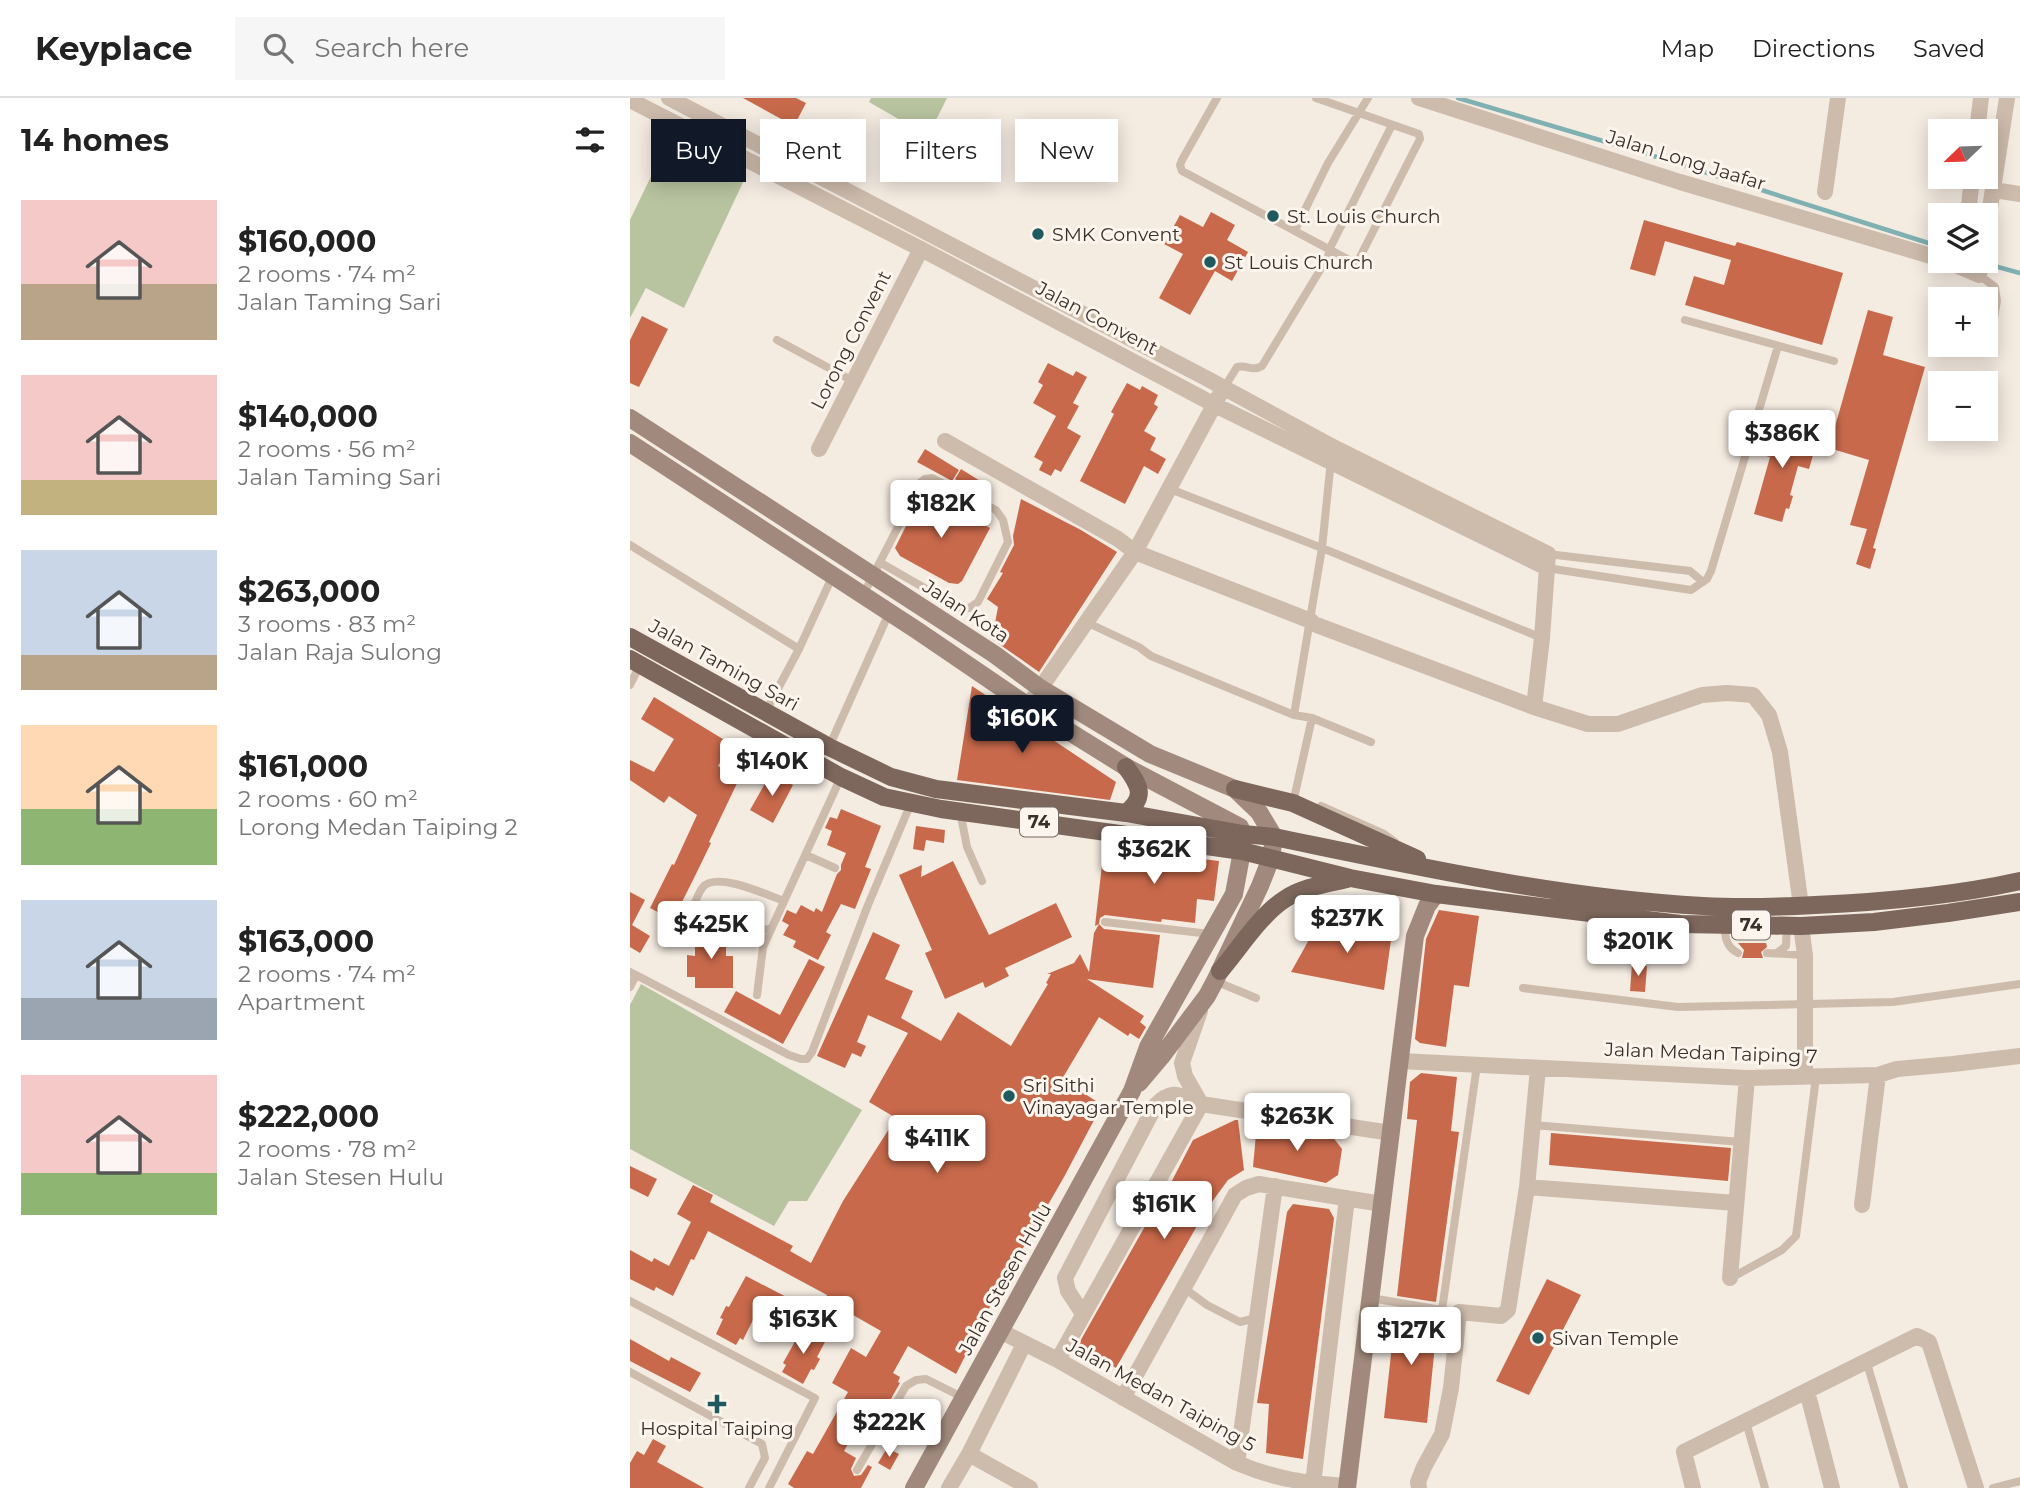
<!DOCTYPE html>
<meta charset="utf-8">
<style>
:root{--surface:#fff;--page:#f6f6f6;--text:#222;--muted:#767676;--line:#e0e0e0;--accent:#111827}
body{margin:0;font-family:Montserrat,sans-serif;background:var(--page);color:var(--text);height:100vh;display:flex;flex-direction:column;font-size:26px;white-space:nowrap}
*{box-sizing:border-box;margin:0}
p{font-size:23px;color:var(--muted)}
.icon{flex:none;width:38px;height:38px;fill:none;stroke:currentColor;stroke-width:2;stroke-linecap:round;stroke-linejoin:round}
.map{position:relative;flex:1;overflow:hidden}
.side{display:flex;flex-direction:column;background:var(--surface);width:630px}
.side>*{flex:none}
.top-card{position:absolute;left:21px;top:21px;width:665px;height:63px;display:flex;gap:14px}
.needle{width:46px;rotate:247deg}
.fabs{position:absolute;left:1298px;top:21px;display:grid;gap:14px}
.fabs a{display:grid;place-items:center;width:70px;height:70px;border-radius:0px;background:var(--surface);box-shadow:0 4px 18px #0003;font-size:35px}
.price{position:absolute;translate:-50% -60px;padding:0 16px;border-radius:7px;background:#fff;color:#222;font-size:23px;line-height:46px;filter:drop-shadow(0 2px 4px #0008)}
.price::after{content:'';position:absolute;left:50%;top:42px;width:21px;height:16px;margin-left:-10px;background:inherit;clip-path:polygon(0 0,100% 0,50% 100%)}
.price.on{background:var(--accent);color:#fff}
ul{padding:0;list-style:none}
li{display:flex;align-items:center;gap:21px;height:175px;padding:0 21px}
li span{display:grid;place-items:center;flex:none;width:196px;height:140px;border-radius:0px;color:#555}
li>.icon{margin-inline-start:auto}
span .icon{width:84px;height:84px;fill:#fffc;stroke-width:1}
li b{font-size:30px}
h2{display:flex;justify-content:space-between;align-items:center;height:84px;padding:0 21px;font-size:30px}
.pill{padding:0 24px;border-radius:0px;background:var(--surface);box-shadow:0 4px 18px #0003;font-size:24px;line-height:63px}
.pill.on{background:var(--accent);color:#fff}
header{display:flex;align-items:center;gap:42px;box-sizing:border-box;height:98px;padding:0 35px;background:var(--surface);border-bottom:2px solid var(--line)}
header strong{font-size:33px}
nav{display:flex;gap:38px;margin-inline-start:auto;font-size:24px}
.search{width:490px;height:63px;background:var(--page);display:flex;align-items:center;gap:18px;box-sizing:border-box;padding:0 24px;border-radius:0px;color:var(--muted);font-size:26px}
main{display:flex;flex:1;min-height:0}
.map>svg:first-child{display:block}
.green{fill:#b8c4a0}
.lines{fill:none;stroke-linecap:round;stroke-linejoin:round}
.stream{stroke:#7fb0b2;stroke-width:4.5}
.building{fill:#c8694b}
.lane{stroke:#cdbbac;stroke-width:8}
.street{stroke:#cdbbac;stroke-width:16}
.secondary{stroke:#a18a7d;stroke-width:18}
.primary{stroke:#7d675c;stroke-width:18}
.poi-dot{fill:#1f5a5e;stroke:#fbf5ee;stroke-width:2.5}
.labels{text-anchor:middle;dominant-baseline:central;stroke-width:6;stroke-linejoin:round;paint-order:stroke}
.shield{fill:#fbf5ee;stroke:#756b66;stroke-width:2}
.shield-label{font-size:18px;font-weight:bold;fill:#3b302b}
.street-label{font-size:19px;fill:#3b302b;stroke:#fbf5ee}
.poi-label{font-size:19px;fill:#3b302b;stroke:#fbf5ee;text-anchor:start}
</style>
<header>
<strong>Keyplace</strong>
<div class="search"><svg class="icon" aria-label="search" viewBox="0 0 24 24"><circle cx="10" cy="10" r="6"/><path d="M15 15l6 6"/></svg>Search here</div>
<nav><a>Map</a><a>Directions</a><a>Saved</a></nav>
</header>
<main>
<section class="side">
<h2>14 homes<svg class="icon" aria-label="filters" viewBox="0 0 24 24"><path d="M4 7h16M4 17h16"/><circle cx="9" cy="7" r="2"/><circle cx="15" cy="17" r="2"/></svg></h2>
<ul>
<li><span style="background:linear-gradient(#f6c9c9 60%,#b9a48a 0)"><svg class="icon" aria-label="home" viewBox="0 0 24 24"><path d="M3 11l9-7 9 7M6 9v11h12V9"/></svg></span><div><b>$160,000</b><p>2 rooms · 74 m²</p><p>Jalan Taming Sari</p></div></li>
<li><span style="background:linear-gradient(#f6c9c9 75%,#c2b280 0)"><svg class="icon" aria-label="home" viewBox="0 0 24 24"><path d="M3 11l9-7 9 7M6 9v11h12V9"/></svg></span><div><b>$140,000</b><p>2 rooms · 56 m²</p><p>Jalan Taming Sari</p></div></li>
<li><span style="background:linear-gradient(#c9d6e8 75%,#b9a48a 0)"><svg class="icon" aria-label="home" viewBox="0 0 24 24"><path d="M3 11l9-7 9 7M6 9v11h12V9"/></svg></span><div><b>$263,000</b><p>3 rooms · 83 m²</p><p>Jalan Raja Sulong</p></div></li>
<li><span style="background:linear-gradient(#ffd9b3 60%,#8fb573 0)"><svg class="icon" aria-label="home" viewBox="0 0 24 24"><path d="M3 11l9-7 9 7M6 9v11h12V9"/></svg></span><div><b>$161,000</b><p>2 rooms · 60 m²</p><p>Lorong Medan Taiping 2</p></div></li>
<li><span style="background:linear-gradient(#c9d6e8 70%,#9aa5b1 0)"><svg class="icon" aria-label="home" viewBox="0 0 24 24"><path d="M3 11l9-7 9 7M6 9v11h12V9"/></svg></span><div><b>$163,000</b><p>2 rooms · 74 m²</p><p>Apartment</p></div></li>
<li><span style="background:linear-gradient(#f6c9c9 70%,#8fb573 0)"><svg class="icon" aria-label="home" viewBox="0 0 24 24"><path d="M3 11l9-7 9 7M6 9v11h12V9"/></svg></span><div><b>$222,000</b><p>2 rooms · 78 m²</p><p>Jalan Stesen Hulu</p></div></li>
</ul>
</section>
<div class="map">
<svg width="1390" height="1390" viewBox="0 0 1390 1390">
<rect width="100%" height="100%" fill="#f4ebe1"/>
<!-- green -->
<path class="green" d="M241,0H317L298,38L239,4Z
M40,39L115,80L54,210L16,190L0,220V122Z
M11,886L232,1012L177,1103H159L144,1128L0,1051V907Z"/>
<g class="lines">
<!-- stream -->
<path class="stream" d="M828,0L1027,59L1311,149
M1368,169L1390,175"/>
</g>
<!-- building -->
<path class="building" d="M113,0H166L176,5L164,28Z
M581,114L605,127L597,142L618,154L602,183L585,173L560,217L529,200L553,156L534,146L550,117L573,129Z
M1014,122L1105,148L1107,144L1213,175L1192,247L1055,207L1064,178L1094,187L1101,162L1035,143L1025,178L1000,171Z
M1238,212L1263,219L1253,257L1295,269L1243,450L1246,451L1240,471L1226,466L1237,431L1220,427L1239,362L1199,350Z
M12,218L38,231L9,289L0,285V242Z
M418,265L443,278L446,273L457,279L443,305L449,308L437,330L451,338L431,374L425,371L421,378L409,372L413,364L404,359L426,318L403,305L413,287L408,284Z
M497,285L510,292L512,288L528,297L524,306L528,309L514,333L526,340L520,352L536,361L528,376L514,368L495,406L450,383L484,316L481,314Z
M1136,328L1187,343L1179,371L1168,368L1160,397L1163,398L1159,411L1156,410L1152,424L1124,416L1140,359L1128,356Z
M295,351L329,372L322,383L287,364Z
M331,371L355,386L349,396L325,381Z
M293,394L360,430L332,483L328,486L319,485L270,458L265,450Z
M391,401L451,432L487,454L409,574L362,541L368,509L357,501L373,475L370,474L384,447L383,438Z
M342,588L486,684L480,702L327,682Z
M24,599L101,646L88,668L110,679L79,744L81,745L65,778L43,822L20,810L42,766L44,767L67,717L39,698L34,705L0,682V662L24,674L44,641L11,621Z
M141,675L163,687L143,725L120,712Z
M211,711L251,728L235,769L241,771L225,811L211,806L196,834L201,837L188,862L163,849L166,843L153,837L159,827L152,823L157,812L166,816L171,807L184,814L186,810L192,814L207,776L211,772V767L216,755L197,747L202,733L195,730L200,719L207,721Z
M286,728L315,732L314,745L296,742L294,753L283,751Z
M474,749L589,763L584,803L567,801L565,825L532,821L531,824L475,817L470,820L469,826L465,828Z
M323,763L359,837L426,805L442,839L375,870L379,878L355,890L353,884L315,901L295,855L302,852L269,777L292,767L291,779Z
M0,794L15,802L2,827L20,838L10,855L0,849Z
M809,812L849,818L839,889L824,887L816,949L790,945L785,941L796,841Z
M703,823L751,831L761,842L754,892L661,874L685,831L694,832L695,827L702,829Z
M469,826L474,831L530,837L523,890L457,881L514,918L510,924L516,929L509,941L500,935L498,938L469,919L432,981L472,1007L434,1079L366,1197L326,1276L278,1248L263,1275L270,1279L268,1284L270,1285L258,1306L256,1304L251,1313L240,1307L214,1353L226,1360L221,1371L224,1378L231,1377L238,1367L242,1369L231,1390H164L158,1386L177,1353L183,1356L218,1294L202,1285L221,1250L236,1259L251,1233L195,1201L197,1197L78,1133L64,1162L61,1161L43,1198L26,1189L24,1193L0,1181V1152L22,1164L24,1160L39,1168L61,1124L47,1116L63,1087L83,1097L80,1104L163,1148L160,1153L181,1165L213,1103L266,1020L239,1004L278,935L238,917L227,944L236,948L231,959L222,955L215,970L187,958L243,834L270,847L255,881L283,893L271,920L311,943L328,914L381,948L418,886L416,885L421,876H417L444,865L450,856L459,874L464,835Z
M65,831L96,833V858H103V890H65V879H57V857L65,858Z
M1005,835L1020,837L1018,855L1003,853Z
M1108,845H1136L1137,849L1131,854L1133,860H1112L1114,852Z
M179,861L195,869L153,946L94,914L106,893L150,917Z
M1002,866L1017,868L1015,894L1000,893Z
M791,975L827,979L821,1033L829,1034L806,1204L767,1198L787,1022L777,1021L780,984Z
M605,1022H608L614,1072L598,1082L576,1112L486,1270L448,1247L527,1107L529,1108L563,1042Z
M627,1025L702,1038L712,1051L708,1077L696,1085L623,1069Z
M921,1035L1101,1050L1098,1083L919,1067Z
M0,1068L27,1081L18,1099L0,1090Z
M663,1106L699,1111L704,1120L673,1361L636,1355L639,1306L627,1305L657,1114Z
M116,1178L187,1215L180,1228L133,1202L113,1242L110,1240L106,1247L86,1236L93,1221L90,1220L96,1208L99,1209Z
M917,1181L951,1197L899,1297L866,1283Z
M766,1211L808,1218L797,1325L754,1320Z
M172,1231L195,1244L187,1259L190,1261L184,1272L181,1271L173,1286L152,1274L156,1267L153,1265Z
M0,1241L39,1263L41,1259L71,1275L60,1294L0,1263Z
M23,1341L36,1348L27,1364L74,1390H0V1365L7,1353L14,1357Z
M257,1350L269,1356L260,1372L248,1365Z"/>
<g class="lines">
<!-- lane -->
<path class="lane" d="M587,0L552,62L550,67L552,73L723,164L729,161L790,41L789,36L686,0
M665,132L698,65L738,0
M1349,177L1365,189L1367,203L1362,231
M1055,222L1204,263
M147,242L223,283
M594,290L607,269C616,266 622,274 632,268L698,159L700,150L762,27
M540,391L692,450L912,540
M0,447L169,551
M918,456L1060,473L1073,484
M917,470L1061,492L1077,481L1081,473L1148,248
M233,497L291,384L295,381L302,380L366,412L373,422L378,444L348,504L339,510L331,511L251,465
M456,524L509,549L521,558L664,617L682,620L741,644
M0,587L11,565
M135,615L169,551L203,477
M664,617L692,450L701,362
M199,649L259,515
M663,705L682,620
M691,708L754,736L765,744
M330,713L337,749L352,783
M176,757L205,770
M989,820L990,850L995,859C1034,863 1040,868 1040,825
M475,824L580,836
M1094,826C1095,839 1096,849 1108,855
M141,832L71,823L61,816C64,808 67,796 73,789C86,773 137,797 154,803
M1137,855L1175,857
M1147,855L1156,848L1157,827
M0,874L6,877L0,889
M6,877L159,957L171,961H177L182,954L238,807L281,705
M585,883L626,900
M893,890L1048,909L1263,904L1390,886
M127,897L133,849L211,679
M903,1027L1111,1044
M1101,1180L1152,1152L1166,1138L1186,979
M554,1190L577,1207L610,1224L626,1220
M741,1200L812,1212L847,967
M0,1203L185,1300L139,1390
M1236,1262L1274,1390
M0,1274L132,1346L135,1360L119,1390
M1116,1324L1135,1390
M227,1372L276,1288L286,1282L296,1281L334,1300
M1363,1390L1390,1383"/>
<!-- street -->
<path class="street" d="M39,0L574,279L703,349L918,456L912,540L904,609
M789,0L1050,84L1311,161
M0,2L291,151L585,307L917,470
M1347,33L1351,0
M1364,92L1390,96
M1195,94L1208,0
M1338,117L1342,79
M1356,136L1377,0
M1316,163L1349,177L1351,163
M315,343L488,441L505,454L681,523L684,526L904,609L958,626H988L1072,597L1097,595L1123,597L1139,617L1150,654L1171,808
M189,351L291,151
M398,608L505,454L589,298
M1171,828L1175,857V979
M570,913L552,965L555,978L571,1006L761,1035
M770,963L1117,980L1248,977L1267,971L1323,966L1390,958
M897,1089L1106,1105
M1232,1107L1248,977
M1100,1180L1117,980
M370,1233L428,1262L607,1365C647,1382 676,1385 718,1388V1390
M428,1262L571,1006C550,998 543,989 525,1008L435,1180L438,1193L453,1216
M1177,1293L1202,1390
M493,1300L605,1097L616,1090L629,1086L752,1106
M339,1356L400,1390
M607,1365L645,1088
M683,1386L717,1100
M319,1390L339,1356L394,1246
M789,1390L788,1384L794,1369L812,1336L821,1290L829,1214L871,1218L878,1212L897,1089L908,970
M1063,1390L1054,1354L1287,1238L1299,1244L1346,1390"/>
<!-- secondary -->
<path class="secondary" d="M0,320L364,556L410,590L520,656L605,691L629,714L644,739L641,760L630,788L585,883L577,898L531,959L509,985
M0,345L288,533L398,608L496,669L610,729L613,736L612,753L604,796L518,949L502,993L284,1390
M717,1390L785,838L797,808L806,796"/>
<!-- primary -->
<path class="primary" d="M0,539L199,649L261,679L306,691L496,715L613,736L644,739C785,768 928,800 1073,808C1110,810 1147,809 1185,807C1253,804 1323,798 1390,783
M0,561L211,679L254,699L311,711L612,753L720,780L806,796L1050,826L1171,828L1244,824L1318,815L1390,804
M496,669C510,688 516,699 496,715
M605,691L663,705L787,761
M590,873C609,851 630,817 655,801C673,789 696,786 717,781"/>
</g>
<!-- markers -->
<g class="poi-dot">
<circle cx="643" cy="118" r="7"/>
<circle cx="408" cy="136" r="7"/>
<circle cx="580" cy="164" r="7"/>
<circle cx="379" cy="998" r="7"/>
<circle cx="908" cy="1240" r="7"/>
<path d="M83.5 1295.5h7v7h7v7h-7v7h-7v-7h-7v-7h7z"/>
</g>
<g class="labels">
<!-- shield labels -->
<g class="shield">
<rect x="390" y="709.5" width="38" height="29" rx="5"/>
<rect x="1102" y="812.5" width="38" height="29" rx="5"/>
</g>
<g class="shield-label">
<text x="409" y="724">74</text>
<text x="1121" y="827">74</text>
</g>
<!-- street labels -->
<g class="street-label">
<text transform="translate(1056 62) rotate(17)">Jalan Long Jaafar</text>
<text transform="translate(467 220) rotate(28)">Jalan Convent</text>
<text transform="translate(221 242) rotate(-63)">Lorong Convent</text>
<text transform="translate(336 513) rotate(33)">Jalan Kota</text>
<text transform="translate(94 567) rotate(29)">Jalan Taming Sari</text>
<text transform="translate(1081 955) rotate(2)">Jalan Medan Taiping 7</text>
<text transform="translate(375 1181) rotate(-61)">Jalan Stesen Hulu</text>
<text transform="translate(531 1297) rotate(29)">Jalan Medan Taiping 5</text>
</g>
<!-- poi labels -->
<g class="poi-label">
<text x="657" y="118">St. Louis Church</text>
<text x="422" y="136">SMK Convent</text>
<text x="594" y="164">St Louis Church</text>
<text x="393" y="987">Sri Sithi<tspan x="393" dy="22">Vinayagar Temple</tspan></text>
<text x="922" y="1240">Sivan Temple</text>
<text x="87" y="1330" text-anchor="middle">Hospital Taiping</text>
</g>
</g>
</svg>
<div class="fabs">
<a><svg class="needle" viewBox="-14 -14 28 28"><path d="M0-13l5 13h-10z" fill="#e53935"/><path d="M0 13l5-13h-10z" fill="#767676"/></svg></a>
<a><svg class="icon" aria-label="layers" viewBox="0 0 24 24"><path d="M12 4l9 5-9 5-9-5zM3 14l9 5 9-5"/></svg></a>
<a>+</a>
<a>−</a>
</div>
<b class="price" style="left:1152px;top:372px">$386K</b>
<b class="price" style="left:311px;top:442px">$182K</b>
<b class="price on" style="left:392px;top:657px">$160K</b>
<b class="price" style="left:142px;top:700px">$140K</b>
<b class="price" style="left:524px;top:788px">$362K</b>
<b class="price" style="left:717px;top:857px">$237K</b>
<b class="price" style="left:81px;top:863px">$425K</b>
<b class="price" style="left:1008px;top:880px">$201K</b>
<b class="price" style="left:667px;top:1055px">$263K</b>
<b class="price" style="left:307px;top:1077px">$411K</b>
<b class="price" style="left:534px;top:1143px">$161K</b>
<b class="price" style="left:173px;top:1258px">$163K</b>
<b class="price" style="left:781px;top:1269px">$127K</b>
<b class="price" style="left:259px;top:1361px">$222K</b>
<div class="top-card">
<a class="pill on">Buy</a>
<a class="pill">Rent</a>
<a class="pill">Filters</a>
<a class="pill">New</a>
</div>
</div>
</main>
